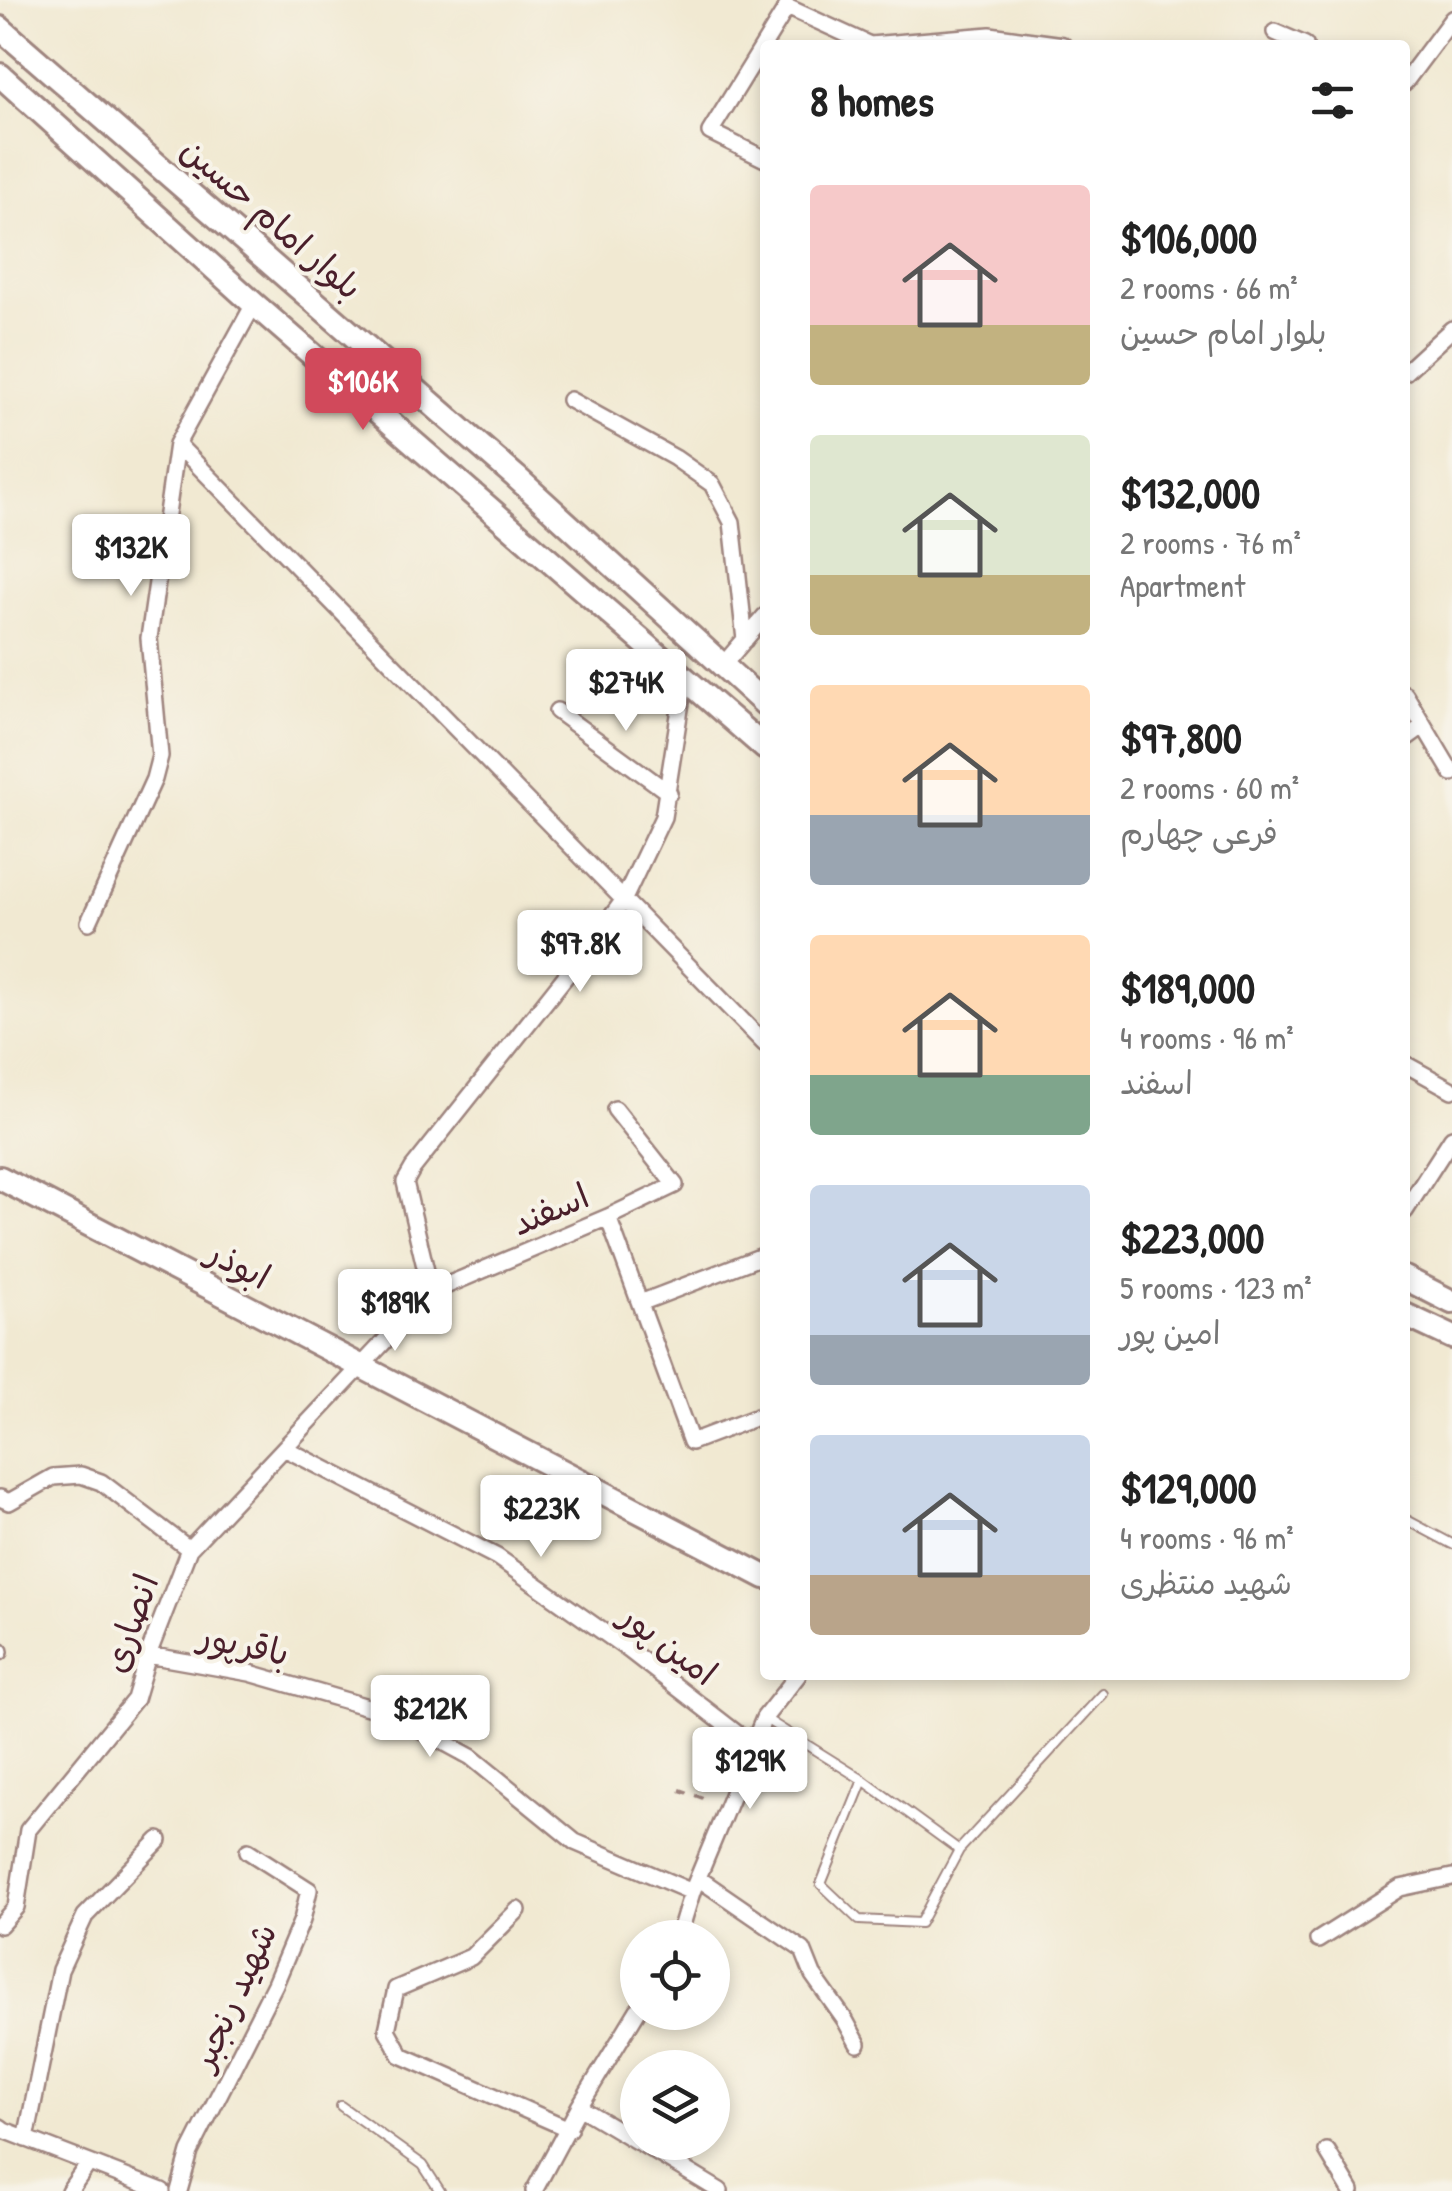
<!DOCTYPE html>
<meta charset="utf-8">
<style>
:root{--surface:#fff;--page:#f6f6f6;--text:#222;--muted:#767676;--accent:#d1495b}
body{margin:0;font-family:"Patrick Hand","Playpen Sans Arabic",sans-serif;background:var(--page);color:var(--text);height:100vh;display:flex;flex-direction:column;font-size:38px;white-space:nowrap}
*{box-sizing:border-box;margin:0}
p{font-size:32px;color:var(--muted)}
.icon{flex:none;width:55px;height:55px;fill:none;stroke:currentColor;stroke-width:2;stroke-linecap:round;stroke-linejoin:round}
.map{position:relative;flex:1;overflow:hidden}
.drawer{position:absolute;left:760px;top:40px;width:650px;height:1640px;display:flex;flex-direction:column;background:var(--surface);border-radius:10px;box-shadow:0 5px 15px #0003}
.drawer>*{flex:none}
.fabs{position:absolute;left:620px;top:1920px;display:grid;gap:20px}
.fabs a{display:grid;place-items:center;width:110px;height:110px;border-radius:50%;background:var(--surface);box-shadow:0 5px 15px #0003;font-size:50px}
.price{position:absolute;translate:-50% -85px;padding:0 22px;border-radius:10px;background:#fff;color:#222;font-size:32px;line-height:65px;filter:drop-shadow(0 2px 5px #0008)}
.price::after{content:'';position:absolute;left:50%;top:60px;width:30px;height:22px;margin-left:-15px;background:inherit;clip-path:polygon(0 0,100% 0,50% 100%)}
.price.on{background:var(--accent);color:#fff}
ul{padding:0;list-style:none}
li{display:flex;align-items:center;gap:30px;height:250px;padding:0 50px}
li span{display:grid;place-items:center;flex:none;width:280px;height:200px;border-radius:10px;color:#555}
li>.icon{margin-inline-start:auto}
span .icon{width:120px;height:120px;fill:#fffc;stroke-width:1}
li b{font-size:42px}
h2{display:flex;justify-content:space-between;align-items:center;height:120px;padding:0 50px;font-size:42px}
.map>svg:first-child{display:block}
.lines{fill:none;stroke-linecap:round;stroke-linejoin:round}
.lane-casing{stroke:#9e847e;stroke-width:12}
.street-casing{stroke:#9e847e;stroke-width:20}
.secondary-casing{stroke:#9e847e;stroke-width:28}
.path{stroke:#9e847e;stroke-width:4;stroke-dasharray:8 8;stroke-linecap:butt}
.lane{stroke:#fff;stroke-width:8}
.street{stroke:#fff;stroke-width:15}
.secondary{stroke:#fff;stroke-width:22}
.labels{text-anchor:middle;dominant-baseline:central;stroke-width:8;stroke-linejoin:round;paint-order:stroke}
.street-label{font-size:35px;fill:#4a1f2b;stroke:#f7f3e8}
</style>
<div class="map">
<svg width="1452" height="2191" viewBox="0 0 1452 2191">
<rect width="100%" height="100%" fill="#f7f3e8"/>
<filter id="ink" filterUnits="userSpaceOnUse"><feTurbulence type="fractalNoise" baseFrequency=".01" numOctaves="2"/><feDisplacementMap in="SourceGraphic" scale="20" xChannelSelector="R" yChannelSelector="G"/><feConvolveMatrix kernelMatrix="1 2 1 2 8 2 1 2 1" color-interpolation-filters="sRGB"/></filter>
<filter id="wash" filterUnits="userSpaceOnUse"><feTurbulence type="fractalNoise" baseFrequency=".0048" numOctaves="4" result="noise"/><feDisplacementMap in="SourceGraphic" scale="40" xChannelSelector="R" yChannelSelector="G"/><feGaussianBlur stdDeviation="2.25" result="paint"/><feColorMatrix in="noise" values="0 0 0 0 0 0 0 0 0 0 0 0 0 0 0 0 0 1.4 0 .05"/><feComposite in="paint" operator="in"/></filter>
<g filter="url(#wash)">
<rect width="100%" height="100%" fill="#f1e9d2"/>
</g>
<g filter="url(#ink)">
<g class="lines">
<defs>
<path id="lane" d="M1405,1519L1452,1544
M764,1718L863,1780L821,1884L859,1920L920,1923L959,1850L863,1780
M959,1850L1103,1694
M341,2106L423,2165L440,2191"/>
<path id="street" d="M1275,32L1305,45
M1405,82L1452,19
M765,159L710,132L787,7L870,45L990,35L1063,45
M1405,372L1452,329
M570,400L675,458L712,484L732,522L745,640
M177,444L765,1044
M723,665L765,616
M1405,694L1452,773
M557,711L669,793
M1405,739L1423,726
M89,922L154,779L160,756L149,638L177,444L254,304
M1405,1064L1452,1090
M1405,1211L1452,1138
M608,1217L691,1442L765,1414
M431,1292L405,1182L413,1168L596,938L623,901L663,817L685,677
M640,1303L765,1255
M284,1448L497,1557L629,1650L753,1746
M0,1498L9,1502L53,1477L81,1475L101,1482L189,1549
M0,1652V1651
M148,1655L250,1673L392,1714L471,1757L575,1842L692,1892
M698,1878L803,1950L813,1975L845,2020L858,2044
M518,1910L471,1957L396,1989L387,2030L401,2055L569,2129
M0,1925L16,1907L28,1830L135,1699L148,1655L189,1549L431,1292L608,1217L675,1185L615,1109
M678,1938L692,1892L764,1718L798,1675
M1318,1940L1400,1888L1452,1877
M579,2107L638,2142
M0,2127L4,2130L162,2191
M26,2139L60,1970L85,1916L159,1840
M639,2142L720,2191
M1327,2151L1351,2191
M69,2191L89,2163
M179,2191L190,2152L275,1984L302,1920L309,1890L248,1851
M534,2191L579,2107L638,2010"/>
<path id="secondary" d="M0,28L516,477L765,704
M0,75L254,304L765,748
M0,1178L765,1577
M1405,1278L1452,1302
M1405,1315L1452,1337"/>
</defs>
<!-- lane casing -->
<use href="#lane" class="lane-casing"/>
<!-- street casing -->
<use href="#street" class="street-casing"/>
<!-- secondary casing -->
<use href="#secondary" class="secondary-casing"/>
<!-- path -->
<path class="path" d="M680,1790L709,1800"/>
<!-- lane -->
<use href="#lane" class="lane"/>
<!-- street -->
<use href="#street" class="street"/>
<!-- secondary -->
<use href="#secondary" class="secondary"/>
</g>
</g>
<g class="labels">
<!-- street labels -->
<g class="street-label">
<text transform="translate(272 218) rotate(41)">بلوار امام حسین</text>
<text transform="translate(550 1209) rotate(-23)">اسفند</text>
<text transform="translate(239 1264) rotate(28)">ابوذر</text>
<text transform="translate(130 1623) rotate(-70)">انصاری</text>
<text transform="translate(244 1644) rotate(12)">باقرپور</text>
<text transform="translate(669 1644) rotate(37)">امین پور</text>
<text transform="translate(233 1996) rotate(-65)">شهید رنجبر</text>
</g>
</g>
</svg>
<div class="fabs">
<a><svg class="icon" aria-label="locate" viewBox="0 0 24 24"><circle cx="12" cy="12" r="6"/><path d="M12 2v4M12 18v4M2 12h4M18 12h4"/></svg></a>
<a><svg class="icon" aria-label="layers" viewBox="0 0 24 24"><path d="M12 4l9 5-9 5-9-5zM3 14l9 5 9-5"/></svg></a>
</div>
<b class="price on" style="left:363px;top:433px">$106K</b>
<b class="price" style="left:131px;top:599px">$132K</b>
<b class="price" style="left:626px;top:734px">$274K</b>
<b class="price" style="left:580px;top:995px">$97.8K</b>
<b class="price" style="left:395px;top:1354px">$189K</b>
<b class="price" style="left:541px;top:1560px">$223K</b>
<b class="price" style="left:430px;top:1760px">$212K</b>
<b class="price" style="left:750px;top:1812px">$129K</b>
<section class="drawer">
<h2>8 homes<svg class="icon" aria-label="filters" viewBox="0 0 24 24"><path d="M4 7h16M4 17h16"/><circle cx="9" cy="7" r="2"/><circle cx="15" cy="17" r="2"/></svg></h2>
<ul>
<li><span style="background:linear-gradient(#f6c9c9 70%,#c2b280 0)"><svg class="icon" aria-label="home" viewBox="0 0 24 24"><path d="M3 11l9-7 9 7M6 9v11h12V9"/></svg></span><div><b>$106,000</b><p>2 rooms · 66 m²</p><p>بلوار امام حسین</p></div></li>
<li><span style="background:linear-gradient(#dfe7d0 70%,#c2b280 0)"><svg class="icon" aria-label="home" viewBox="0 0 24 24"><path d="M3 11l9-7 9 7M6 9v11h12V9"/></svg></span><div><b>$132,000</b><p>2 rooms · 76 m²</p><p>Apartment</p></div></li>
<li><span style="background:linear-gradient(#ffd9b3 65%,#9aa5b1 0)"><svg class="icon" aria-label="home" viewBox="0 0 24 24"><path d="M3 11l9-7 9 7M6 9v11h12V9"/></svg></span><div><b>$97,800</b><p>2 rooms · 60 m²</p><p>فرعی چهارم</p></div></li>
<li><span style="background:linear-gradient(#ffd9b3 70%,#7fa58c 0)"><svg class="icon" aria-label="home" viewBox="0 0 24 24"><path d="M3 11l9-7 9 7M6 9v11h12V9"/></svg></span><div><b>$189,000</b><p>4 rooms · 96 m²</p><p>اسفند</p></div></li>
<li><span style="background:linear-gradient(#c9d6e8 75%,#9aa5b1 0)"><svg class="icon" aria-label="home" viewBox="0 0 24 24"><path d="M3 11l9-7 9 7M6 9v11h12V9"/></svg></span><div><b>$223,000</b><p>5 rooms · 123 m²</p><p>امین پور</p></div></li>
<li><span style="background:linear-gradient(#c9d6e8 70%,#b9a48a 0)"><svg class="icon" aria-label="home" viewBox="0 0 24 24"><path d="M3 11l9-7 9 7M6 9v11h12V9"/></svg></span><div><b>$129,000</b><p>4 rooms · 96 m²</p><p>شهید منتظری</p></div></li>
</ul>
</section>
</div>
